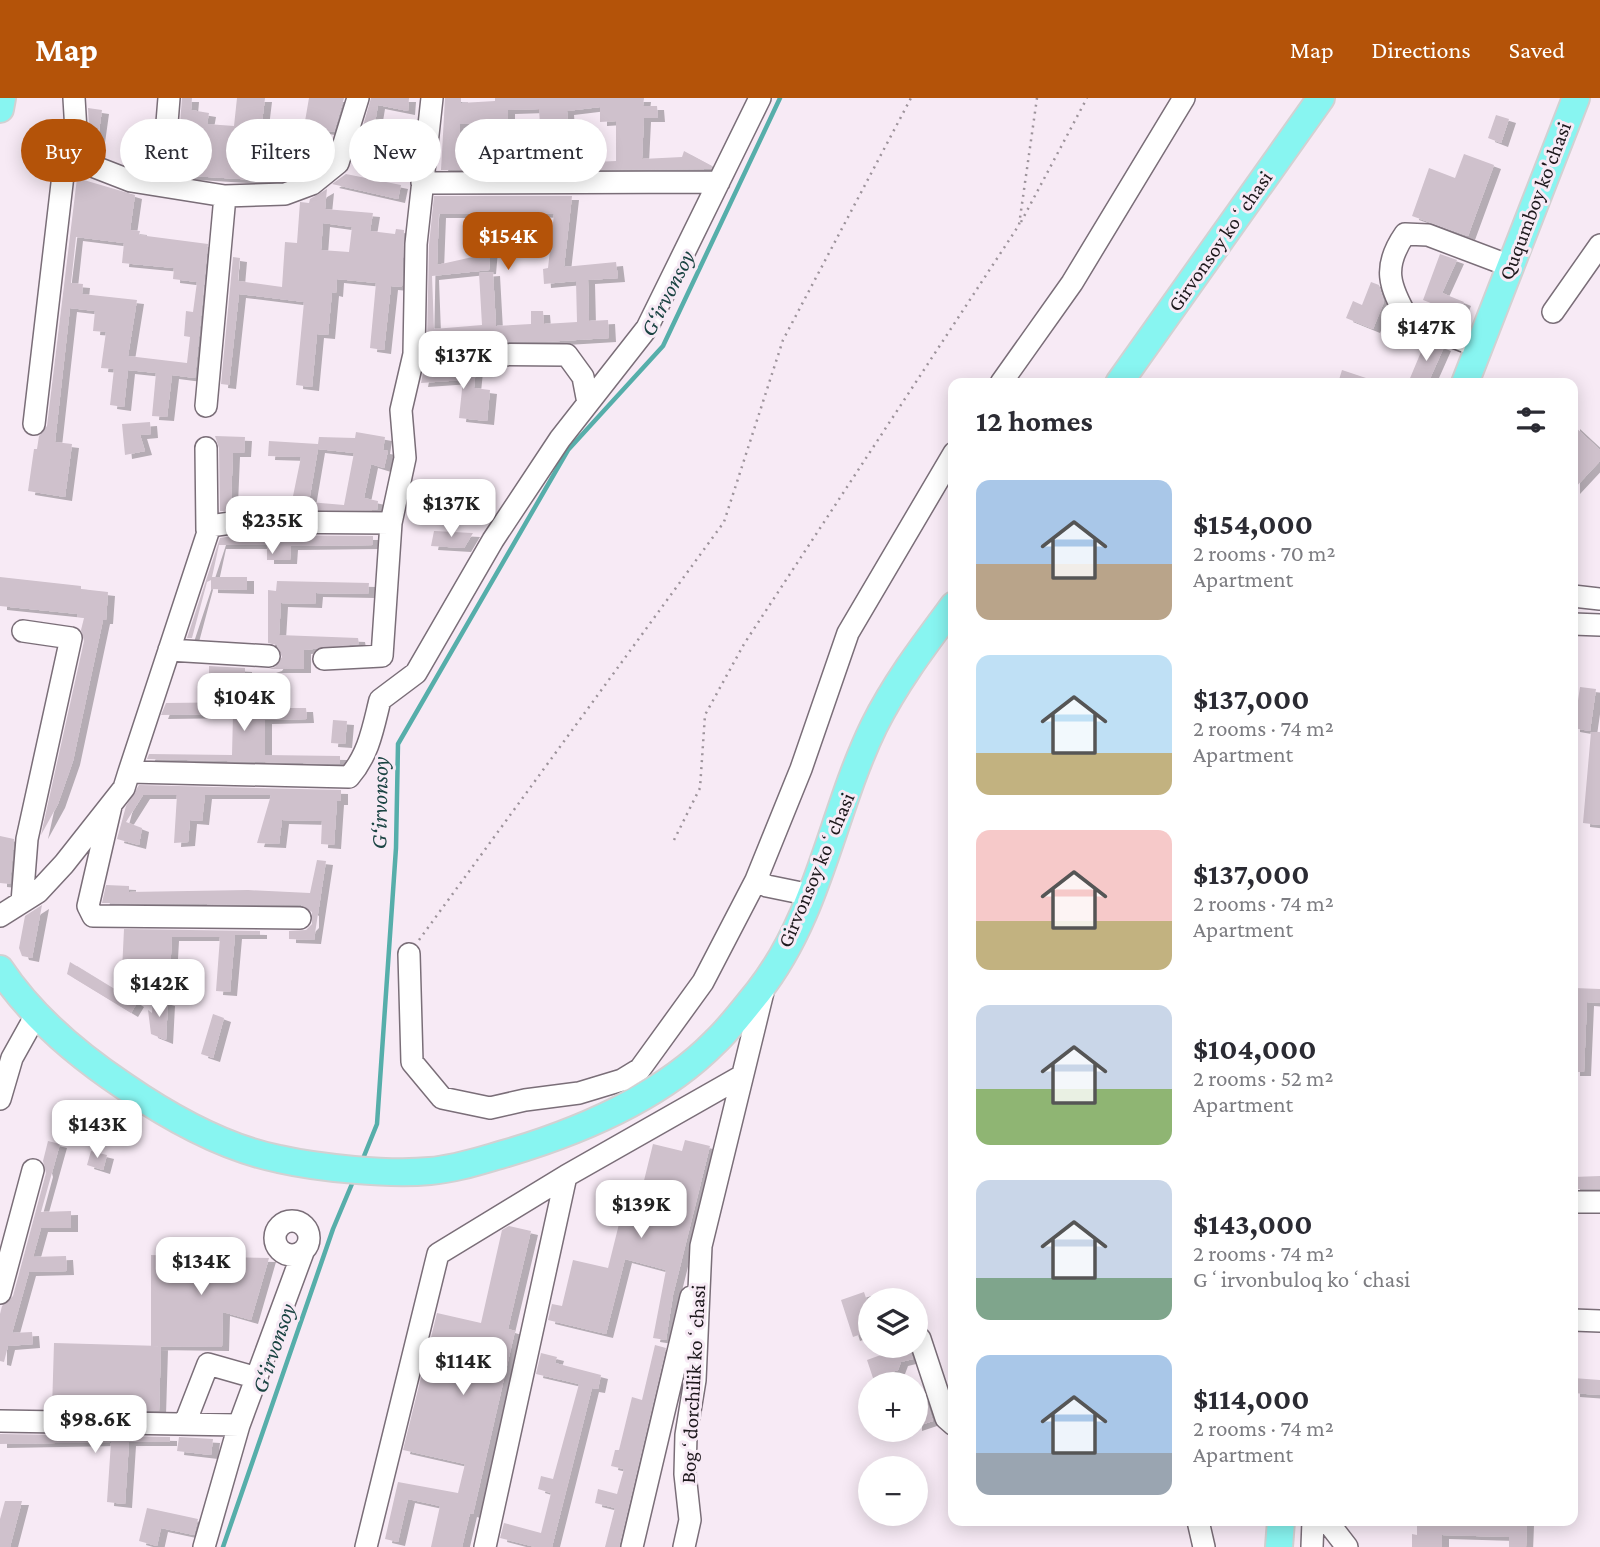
<!DOCTYPE html>
<meta charset="utf-8">
<style>
:root{--surface:#fff;--page:#f2f2f3;--text:#2b2b33;--muted:#7c7c81;--accent:#b45309}
body{margin:0;font-family:"Crimson Pro",serif;background:var(--page);color:var(--text);height:100vh;display:flex;flex-direction:column;font-size:26px;white-space:nowrap}
*{box-sizing:border-box;margin:0}
p{font-size:23px;color:var(--muted)}
.icon{flex:none;width:38px;height:38px;fill:none;stroke:currentColor;stroke-width:2;stroke-linecap:round;stroke-linejoin:round}
.map{position:relative;flex:1;overflow:hidden}
.drawer{position:absolute;left:948px;top:280px;width:630px;height:1148px;display:flex;flex-direction:column;background:var(--surface);border-radius:14px;box-shadow:0 4px 18px #0003}
.drawer>*{flex:none}
.hud{position:absolute;left:21px;top:21px;width:665px;height:63px;display:flex;gap:14px}
.controls{position:absolute;left:858px;top:1190px;display:grid;gap:14px}
.controls a{display:grid;place-items:center;width:70px;height:70px;border-radius:50%;background:var(--surface);box-shadow:0 4px 18px #0003;font-size:35px}
.price{position:absolute;translate:-50% -60px;padding:0 16px;border-radius:14px;background:#fff;color:#222;font-size:23px;line-height:46px;filter:drop-shadow(0 2px 4px #0008)}
.price::after{content:'';position:absolute;left:50%;top:42px;width:21px;height:16px;margin-left:-10px;background:inherit;clip-path:polygon(0 0,100% 0,50% 100%)}
.price.current{background:var(--accent);color:#fff}
ul{padding:0;list-style:none}
li{display:flex;align-items:center;gap:21px;height:175px;padding:0 28px}
li span{display:grid;place-items:center;flex:none;width:196px;height:140px;border-radius:14px;color:#555}
li>.icon{margin-inline-start:auto}
span .icon{width:84px;height:84px;fill:#fffc;stroke-width:1}
li b{font-size:30px}
h2{display:flex;justify-content:space-between;align-items:center;height:84px;padding:0 28px;font-size:30px}
.chip{padding:0 24px;border-radius:32px;background:var(--surface);box-shadow:0 4px 18px #0003;font-size:24px;line-height:63px}
.chip.current{background:var(--accent);color:#fff}
header{display:flex;align-items:center;gap:42px;box-sizing:border-box;height:98px;padding:0 35px;background:var(--accent);color:#fff}
header strong{font-size:33px}
nav{display:flex;gap:38px;margin-inline-start:auto;font-size:24px}
.map>svg:first-child{display:block}
.lines{fill:none;stroke-linecap:round;stroke-linejoin:round}
.stream{stroke:#56aeaa;stroke-width:4.5}
.building{fill:#cfc1cc;fill-rule:evenodd;filter:url(#shadow)}
.minor-casing{stroke:#7a6e78;stroke-width:24}
.major-casing{stroke:#d2d1d2;stroke-width:30}
.path{stroke:#9d939b;stroke-width:2.5;stroke-dasharray:2 5;stroke-linecap:butt}
.minor{stroke:#fff;stroke-width:21}
.major{stroke:#88f5f1;stroke-width:26}
.labels{text-anchor:middle;dominant-baseline:central;stroke-width:6;stroke-linejoin:round;paint-order:stroke}
.street-label{font-size:21px;fill:#1d181c;stroke:#f7eaf5}
.water-label{font-size:23px;font-style:italic;fill:#1a4342;stroke:#f7eaf5}
</style>
<header>
<strong>Map</strong>
<nav><a>Map</a><a>Directions</a><a>Saved</a></nav>
</header>
<div class="map">
<svg width="1600" height="1449" viewBox="0 0 1600 1449">
<defs>
<filter id="shadow"><feDropShadow dx="7" dy="4" stdDeviation="0" flood-color="#0004"/></filter>
</defs>
<rect width="100%" height="100%" fill="#f7eaf5"/>
<g class="lines">
<!-- stream -->
<path class="stream" d="M362,1063L377,1026L396,750L398,646L568,352L663,248L780,0
M223,1449L333,1131L354,1081"/>
</g>
<!-- building -->
<path class="building" d="M182,0H192L191,12L209,15L207,26L234,28L237,0H265L257,65L282,68L281,80L273,83L176,77Z
M309,0H344L334,34L304,29Z
M371,0H409L408,13L378,7L374,31L403,37L401,50L359,42Z
M445,0H461V5L495,3V0H644L643,8H657L658,20H644L642,61L682,59L684,53L712,68L711,71L441,72ZM600,9V24L616,23V63L507,68V56L459,57L460,26L508,24V12L539,11L540,27L553,26V41L569,40L567,13Z
M88,10L102,12L96,55L90,47Z
M1496,17L1509,21L1501,45L1488,40Z
M1464,56L1494,67L1468,138L1412,118L1429,70L1455,80Z
M346,76L401,87L398,101L332,86Z
M77,80L135,97L130,132L140,133L139,137L208,146L195,280L172,277L167,319L152,318L156,275L128,272L124,309L110,307L114,271L101,270L106,234L93,233L95,213L70,210L55,344L72,346L65,399L28,393L34,351H37L39,338L47,328ZM76,139L124,145L122,165L174,170L173,181L197,184L193,214L186,213L184,238L190,239L187,265L128,258L137,202L82,196L83,186L71,185Z
M327,91L325,111L373,115L370,133L395,136L396,131L404,132L402,189L391,188L384,252L370,250L376,185L337,181L336,195L332,194L328,237L317,236L312,289L296,287L304,204L239,196L229,287L221,286L233,159L240,160L238,183L282,189L285,144L297,145L300,104L309,105L310,101ZM323,125L352,129L349,154L321,152Z
M434,98H572L564,169L616,164L618,180L588,182L589,223L608,222L609,240L544,244L427,243L429,147ZM508,114L554,116L548,170L543,171L544,186L576,183L577,224L544,226L543,213H531V226L496,228L493,174L479,175L482,227L434,231L432,178L489,172L492,137H507ZM439,116H480L477,158L437,167Z
M1440,156L1457,162L1442,195L1464,204L1459,216L1423,202Z
M1371,184L1379,187L1384,204L1373,231L1346,220L1353,203L1362,207Z
M1426,242L1444,249L1428,285H1408Z
M424,270H476L474,290L490,292L487,323L459,320L463,282L421,285Z
M1342,272L1375,283V285H1338Z
M150,324L151,336L140,337L145,353L125,357L122,326Z
M1573,327L1600,352V363L1573,392Z
M356,334L385,339L383,352L388,353L384,370L371,366L364,400L378,403L377,412L220,413L219,350L215,338L245,339L244,355H233L231,402L292,403L301,359L268,358L269,343L318,346L319,339L355,340ZM318,351L354,355L344,407L309,404Z
M434,433L473,435L464,450L431,448Z
M239,437L373,438V447L291,448L290,462H267V447H219L212,479H247V492L211,491V482L207,484L192,540H187L220,440Z
M0,479L81,488V491L108,494L106,522H103L73,663L58,706L41,737L84,543L81,532L84,520L77,519L78,516L0,508Z
M277,483L369,485L368,496L316,495L315,506L281,505L279,537L358,540L359,546L304,552V571H269L275,569L282,559L277,547L268,545V492L276,493Z
M209,568L245,570V578L209,577Z
M1580,589L1596,591L1590,633L1573,630V615L1576,616Z
M246,604V610H306L307,621L265,622V657L340,658V666L147,661L149,656L232,657L233,616L161,617L166,605Z
M333,622L347,623L345,646L331,645Z
M1591,634H1600V727L1583,725Z
M139,687L341,692V703H337L334,747L321,746L322,723L282,722L279,746L257,745L271,697H205L202,723L190,722L188,744L174,745L177,697H143L126,724L142,730L139,747L117,741L126,708Z
M0,738L14,741L10,786L0,785Z
M317,762L326,763L314,842L289,841V833L306,832L312,826V814L301,807L102,805L106,787L129,788V794L248,792L310,795Z
M42,807L32,860L22,858L19,850L25,818Z
M124,831L260,833V837H235L230,894L216,893L220,839H172L169,892L154,891L155,872L122,873Z
M70,864L137,905L131,915L67,876Z
M1574,890L1600,891V905L1587,904L1584,974H1573Z
M153,900L168,904L166,942L151,936L148,912L152,915Z
M213,916L224,920L213,960L201,956Z
M685,1042L710,1048L673,1197L666,1242L653,1240L666,1172L625,1161L606,1236L548,1222L552,1206L562,1208L573,1162L608,1170L619,1126L599,1121L602,1106L636,1115L653,1046L682,1053Z
M48,1043L60,1046L41,1114L71,1113V1130H41L33,1159L66,1158L67,1173L29,1174L12,1235L32,1234L33,1246L8,1248L4,1264L0,1263V1216L2,1208L13,1198L46,1075L43,1063Z
M91,1053L107,1057L103,1072L87,1067Z
M1600,1078V1091H1573V1079Z
M509,1128L531,1133L508,1231L515,1233L473,1416L470,1415L462,1449H431L440,1408L408,1401L398,1444L385,1441L398,1384L458,1395L465,1366L403,1352L437,1215L481,1225L502,1132Z
M151,1157L269,1160L251,1222L223,1214L222,1249L151,1248Z
M864,1194L870,1212V1233L853,1239L841,1202Z
M54,1245L161,1248L159,1313L52,1311Z
M655,1247L666,1250L619,1449H605L615,1410L595,1405L598,1391L617,1396L624,1371L611,1368L615,1352H619L632,1299L642,1302Z
M896,1248H908L913,1261L901,1264L898,1272L886,1276L890,1286H875L867,1262L889,1254L888,1251Z
M541,1255L557,1259L555,1265L601,1277L598,1291L592,1290L552,1449H535L500,1440L504,1425L541,1435L551,1395L538,1391L541,1378L553,1381L579,1286L536,1276Z
M1573,1280L1600,1282V1297L1573,1295Z
M923,1292L933,1323L915,1329V1295Z
M0,1336L170,1339V1344H129L125,1406L107,1404L111,1344L0,1346Z
M179,1339L213,1341L211,1357L177,1353Z
M5,1403H22L10,1449H0V1421Z
M147,1410L198,1421L194,1437L161,1430L157,1448L139,1443Z
M1417,1423H1527L1526,1449H1509V1439L1442,1437V1449H1412V1436L1417,1437Z"/>
<g class="lines">
<defs>
<path id="minor" d="M74,0L77,50L82,64L131,83L225,98L285,96L312,86L338,65L358,0
M422,85L719,84
M162,86L169,0
M1553,214L1600,147
M1479,249L1408,221C1389,188 1382,169 1405,136L1428,137L1510,168
M414,256L567,257L583,279L588,305
M1001,285L1072,185L1184,0
M206,308L225,98
M34,326L63,77L79,56
M206,350L207,432
M1573,498L1600,501
M1573,526L1600,527
M169,552L269,558
M324,561L382,558L391,425L405,360L401,312L414,256L416,146L432,0
M129,674L210,428L238,424L391,425
M111,708L88,808L93,818L300,820
M811,797L767,788L756,782L801,671L848,535L954,355
M22,804L27,741L71,540L23,533
M0,818L38,794L64,766L124,690L129,674L349,679C369,656 373,630 380,602L416,575L493,442L560,341L647,230L760,0
M409,856L412,964L442,1000L490,1010L525,1002L579,995L622,982L640,971L703,884L756,782
M0,1001L12,960L36,917
M1573,1104H1600
M275 1140a17 17 0 1 1 34 0a17 17 0 1 1-34 0Z
M0,1195L33,1072
M1573,1222L1600,1223
M915,1235L920,1241L946,1320L954,1327
M0,1323L239,1327
M185,1325L208,1266L257,1280
M1198,1423L1204,1449
M1327,1423L1347,1449
M204,1449L239,1327L303,1154
M366,1449L438,1156L566,1078L742,978
M485,1449L566,1078
M632,1449L691,1199
M684,1449L690,1422L685,1376L686,1337L695,1282L701,1148L763,894
M1312,1449L1313,1423"/>
<path id="major" d="M0,11L2,0
M1119,285L1321,0
M1465,285L1576,0
M0,871C32,919 76,956 124,988C169,1019 224,1050 279,1061C319,1070 389,1077 430,1073C456,1071 482,1062 507,1055C581,1033 660,1000 715,944C731,929 744,911 758,894C819,817 832,714 874,628C896,584 925,546 954,507
M1279,1449L1281,1423"/>
</defs>
<!-- minor casing -->
<use href="#minor" class="minor-casing"/>
<!-- major casing -->
<use href="#major" class="major-casing"/>
<!-- path -->
<path class="path" d="M1021,124L1087,0
M674,742L700,690L705,617L744,546L1019,127L1037,0
M419,842L724,424L783,242L911,0"/>
<!-- minor -->
<use href="#minor" class="minor"/>
<!-- major -->
<use href="#major" class="major"/>
</g>
<g class="labels">
<!-- street labels -->
<g class="street-label">
<text transform="translate(1535 103) rotate(-69)">Ququmboy ko'chasi</text>
<text transform="translate(1220 143) rotate(-55)">Girvonsoy koʻchasi</text>
<text transform="translate(816 772) rotate(-67)">Girvonsoy koʻchasi</text>
<text transform="translate(693 1286) rotate(-87)">Bogʻdorchilik koʻchasi</text>
</g>
<!-- water labels -->
<g class="water-label">
<text transform="translate(667 195) rotate(-63)">G‘irvonsoy</text>
<text transform="translate(379 705) rotate(-89)">G‘irvonsoy</text>
<text transform="translate(273 1250) rotate(-71)">G‘irvonsoy</text>
</g>
</g>
</svg>
<div class="controls">
<a><svg class="icon" aria-label="layers" viewBox="0 0 24 24"><path d="M12 4l9 5-9 5-9-5zM3 14l9 5 9-5"/></svg></a>
<a>+</a>
<a>−</a>
</div>
<b class="price current" style="left:508px;top:174px">$154K</b>
<b class="price" style="left:1426px;top:265px">$147K</b>
<b class="price" style="left:463px;top:293px">$137K</b>
<b class="price" style="left:451px;top:441px">$137K</b>
<b class="price" style="left:272px;top:458px">$235K</b>
<b class="price" style="left:244px;top:635px">$104K</b>
<b class="price" style="left:159px;top:921px">$142K</b>
<b class="price" style="left:97px;top:1062px">$143K</b>
<b class="price" style="left:641px;top:1142px">$139K</b>
<b class="price" style="left:201px;top:1199px">$134K</b>
<b class="price" style="left:463px;top:1299px">$114K</b>
<b class="price" style="left:95px;top:1357px">$98.6K</b>
<div class="hud">
<a class="chip current">Buy</a>
<a class="chip">Rent</a>
<a class="chip">Filters</a>
<a class="chip">New</a>
<a class="chip">Apartment</a>
</div>
<section class="drawer">
<h2>12 homes<svg class="icon" aria-label="filters" viewBox="0 0 24 24"><path d="M4 7h16M4 17h16"/><circle cx="9" cy="7" r="2"/><circle cx="15" cy="17" r="2"/></svg></h2>
<ul>
<li><span style="background:linear-gradient(#a9c7e8 60%,#b9a48a 0)"><svg class="icon" aria-label="home" viewBox="0 0 24 24"><path d="M3 11l9-7 9 7M6 9v11h12V9"/></svg></span><div><b>$154,000</b><p>2 rooms · 70 m²</p><p>Apartment</p></div></li>
<li><span style="background:linear-gradient(#bfe0f5 70%,#c2b280 0)"><svg class="icon" aria-label="home" viewBox="0 0 24 24"><path d="M3 11l9-7 9 7M6 9v11h12V9"/></svg></span><div><b>$137,000</b><p>2 rooms · 74 m²</p><p>Apartment</p></div></li>
<li><span style="background:linear-gradient(#f6c9c9 65%,#c2b280 0)"><svg class="icon" aria-label="home" viewBox="0 0 24 24"><path d="M3 11l9-7 9 7M6 9v11h12V9"/></svg></span><div><b>$137,000</b><p>2 rooms · 74 m²</p><p>Apartment</p></div></li>
<li><span style="background:linear-gradient(#c9d6e8 60%,#8fb573 0)"><svg class="icon" aria-label="home" viewBox="0 0 24 24"><path d="M3 11l9-7 9 7M6 9v11h12V9"/></svg></span><div><b>$104,000</b><p>2 rooms · 52 m²</p><p>Apartment</p></div></li>
<li><span style="background:linear-gradient(#c9d6e8 70%,#7fa58c 0)"><svg class="icon" aria-label="home" viewBox="0 0 24 24"><path d="M3 11l9-7 9 7M6 9v11h12V9"/></svg></span><div><b>$143,000</b><p>2 rooms · 74 m²</p><p>Gʻirvonbuloq koʻchasi</p></div></li>
<li><span style="background:linear-gradient(#a9c7e8 70%,#9aa5b1 0)"><svg class="icon" aria-label="home" viewBox="0 0 24 24"><path d="M3 11l9-7 9 7M6 9v11h12V9"/></svg></span><div><b>$114,000</b><p>2 rooms · 74 m²</p><p>Apartment</p></div></li>
</ul>
</section>
</div>
